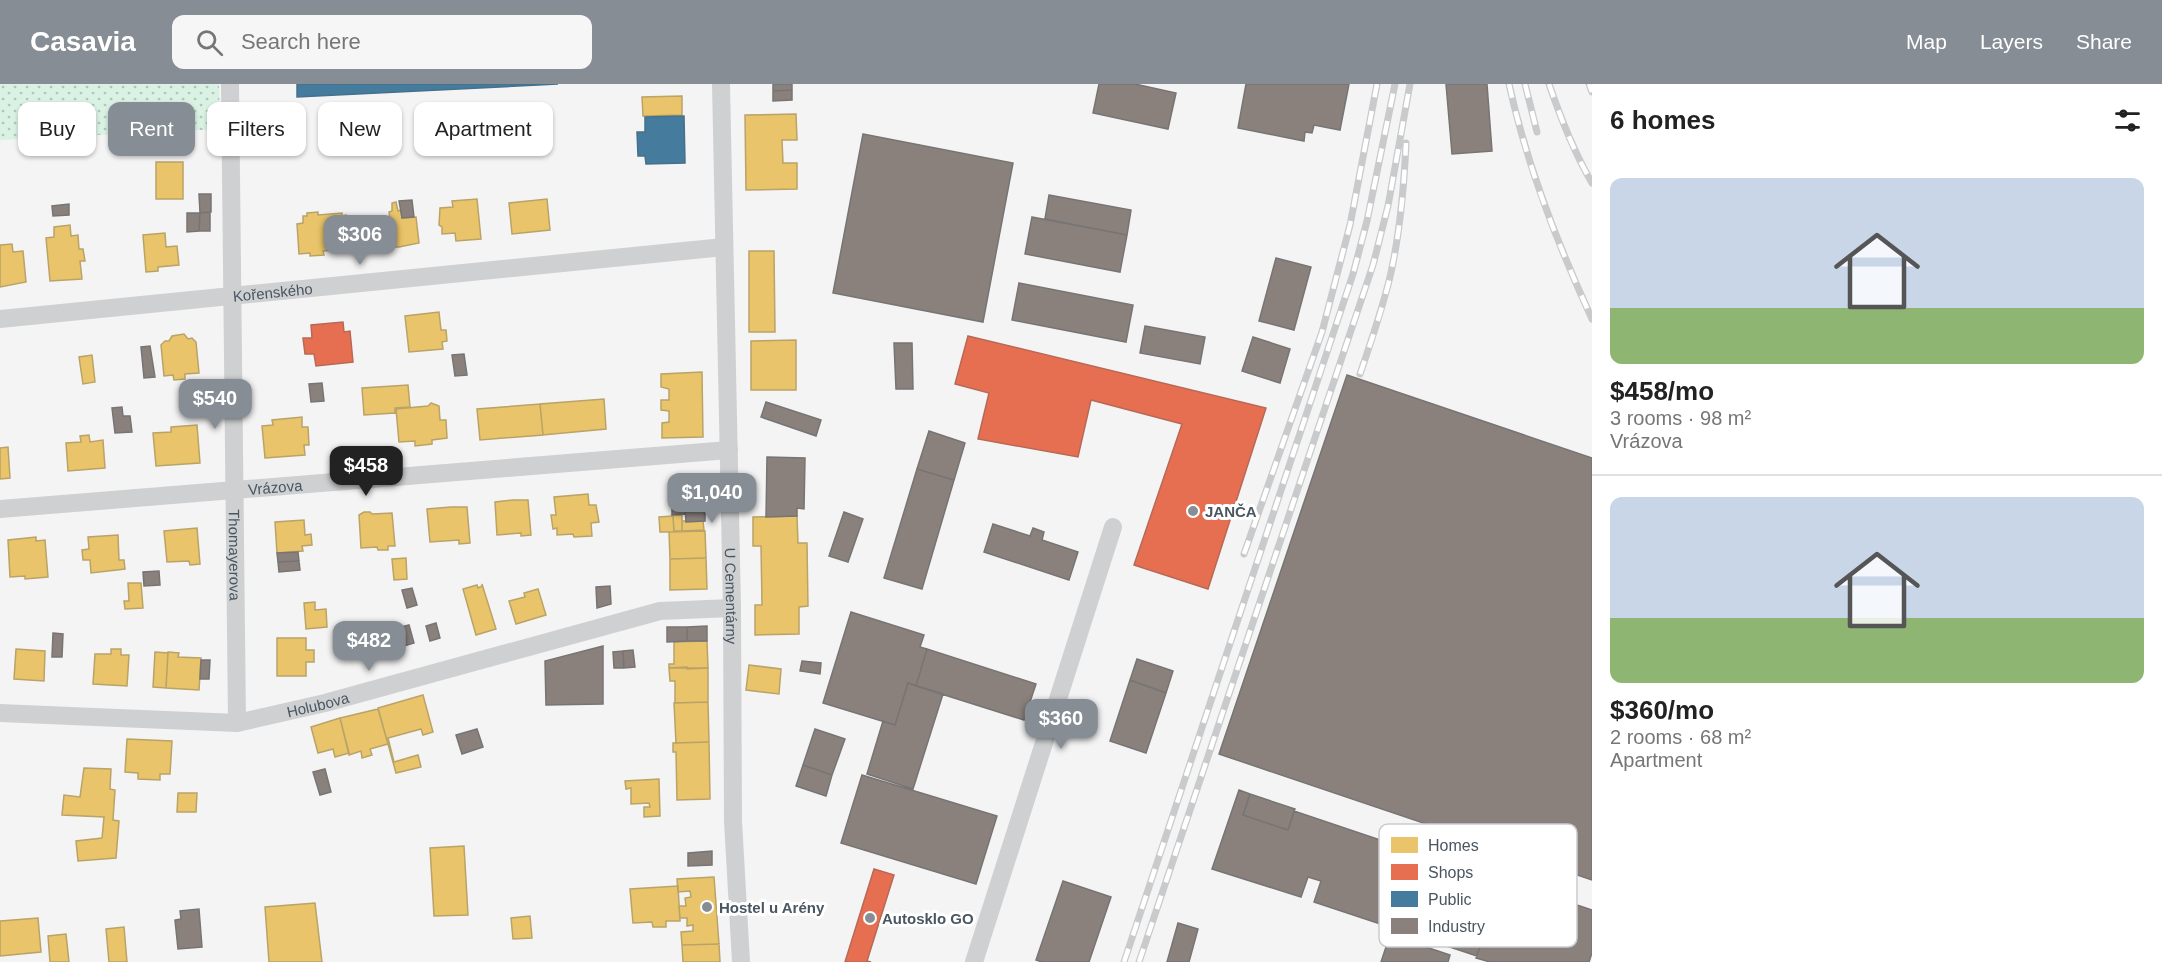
<!DOCTYPE html>
<meta charset="utf-8">
<style>
:root{--surface:#fff;--page:#f6f6f6;--text:#222;--muted:#767676;--line:#e0e0e0;--accent:#868d94}
body{margin:0;font-family:Helvetica,sans-serif;background:var(--page);color:var(--text);height:100vh;display:flex;flex-direction:column;font-size:22px;white-space:nowrap}
*{box-sizing:border-box;margin:0}
p{font-size:20px;color:var(--muted)}
.icon{flex:none;width:33px;height:33px;fill:none;stroke:currentColor;stroke-width:2;stroke-linecap:round;stroke-linejoin:round}
.map{position:relative;flex:1;overflow:hidden}
.sheet{display:flex;flex-direction:column;background:var(--surface);width:570px}
.sheet>*{flex:none}
.top-card{position:absolute;left:18px;top:18px;width:570px;height:54px;display:flex;gap:12px}
.price{position:absolute;translate:-50% -51px;padding:0 14px;border-radius:12px;background:var(--accent);color:#fff;font-size:20px;line-height:39px;filter:drop-shadow(0 2px 3px #0008)}
.price::after{content:'';position:absolute;left:50%;top:36px;width:18px;height:14px;margin-left:-9px;background:inherit;clip-path:polygon(0 0,100% 0,50% 100%)}
.price.on{background:#222;color:#fff}
ul{padding:0;list-style:none}
li{display:grid;align-content:center;gap:12px;height:318px;padding:0 18px}
li+li{border-top:2px solid var(--line)}
li span{display:grid;place-items:center;height:186px;border-radius:12px;color:#555}
li>.icon{margin-inline-start:auto}
span .icon{width:108px;height:108px;fill:#fffc;stroke-width:1}
li b{font-size:26px}
h2{display:flex;justify-content:space-between;align-items:center;height:72px;padding:0 18px;font-size:26px}
.pill{padding:0 21px;border-radius:12px;background:var(--surface);box-shadow:0 2px 4px #0004;font-size:21px;line-height:54px}
.pill.on{background:var(--accent);color:#fff}
header{display:flex;align-items:center;gap:36px;box-sizing:border-box;height:84px;padding:0 30px;background:var(--accent);color:#fff}
header strong{font-size:28px}
nav{display:flex;gap:33px;margin-inline-start:auto;font-size:21px}
.search{width:420px;height:54px;background:var(--page);display:flex;align-items:center;gap:15px;box-sizing:border-box;padding:0 21px;border-radius:12px;color:var(--muted);font-size:22px}
main{display:flex;flex:1;min-height:0}
.map>svg:first-child{display:block}
.garden{fill:url(#garden-dots)}
.homes{fill:#e9c46a;stroke:#b9a367;stroke-width:1.5}
.shops{fill:#e76f51;stroke:#b86856;stroke-width:1.5}
.public{fill:#457b9d;stroke:#46708b;stroke-width:1.5}
.industry{fill:#8a817c;stroke:#777474;stroke-width:1.5}
.lines{fill:none;stroke-linecap:round;stroke-linejoin:round}
.street{stroke:#ced0d2;stroke-width:18}
.rail-casing{stroke:#c9cacc;stroke-width:7}
.rail{stroke:#fff;stroke-width:4.5;stroke-dasharray:14;stroke-linecap:butt}
.poi-dot{fill:#868d94;stroke:#fff;stroke-width:2}
.labels{text-anchor:middle;dominant-baseline:central;stroke-width:6;stroke-linejoin:round;paint-order:stroke}
.street-label{font-size:15px;fill:#4a5661;stroke:#fff}
.poi-label{font-size:15px;font-weight:bold;fill:#4a5661;stroke:#fff;text-anchor:start}
.key{fill:#fff;stroke:#c9ccd0;stroke-width:1.5}
.key-label{font-size:16px;fill:#4a5661}
</style>
<header>
<strong>Casavia</strong>
<div class="search"><svg class="icon" aria-label="search" viewBox="0 0 24 24"><circle cx="10" cy="10" r="6"/><path d="M15 15l6 6"/></svg>Search here</div>
<nav><a>Map</a><a>Layers</a><a>Share</a></nav>
</header>
<main>
<div class="map">
<svg width="1592" height="878" viewBox="0 0 1592 878">
<defs>
<pattern id="garden-dots" width="8" height="8" patternUnits="userSpaceOnUse" patternTransform="scale(1.5)"><rect width="8" height="8" fill="#d9f2e3"/><path d="M2 2h.1M6 6h.1" fill="none" stroke="#b2c7bb" stroke-width="1.8" stroke-linecap="round"/></pattern>
</defs>
<rect width="100%" height="100%" fill="#f4f4f4"/>
<!-- garden -->
<path class="garden" d="M0,0H219L220,45L0,56Z"/>
<!-- homes -->
<path class="homes" d="M682,12V31L643,32L642,13Z
M796,30L797,56H782L783,79H797V105L746,106L745,31Z
M156,78H183V115H156Z
M477,115L481,155L456,157L455,149L442,150V143L439,141L440,124L453,123L452,117Z
M547,115L550,146L512,150L509,119Z
M396,118L398,127L401,126L402,134L416,133L419,159L399,163H379L376,137L390,135L389,128L392,127V119Z
M318,128V131L342,129V132L346,131L350,158H345L346,165L323,167L324,171L310,172V169L299,170L297,140L303,139V132H307V129Z
M70,141L71,152L78,151L79,165H83L85,177H80L82,195L50,197L46,154L54,153V143Z
M165,149L166,163L177,162L179,181L158,183V187L146,188L143,151Z
M12,160L13,168L23,167L26,198L0,203V161Z
M749,167H774L775,248H749Z
M439,228L441,246H446L447,257L442,258L443,265L409,268L405,232Z
M184,250L188,255L192,254L196,258L199,289L185,290V295L174,296L173,291L164,292L161,261L165,257H169L172,252Z
M796,256V306H751V257Z
M92,271L95,298L83,300L79,273Z
M702,288L703,353L662,354V339L669,338V327L661,326V316H669V305L661,303V290Z
M408,301L410,323L395,324V329L364,331L362,304Z
M604,315L606,345L543,351L540,320Z
M431,319L439,322L440,336H446L447,354L432,356V360L415,362V357L399,358L396,325L428,322Z
M540,320L543,351L480,356L477,325Z
M302,333V343H308L309,361H304L305,371L265,374L262,342L273,341L272,336Z
M197,341L200,379L156,382L153,349L171,348V343Z
M89,351L90,358L103,356L105,384L68,387L66,359L81,358L80,352Z
M8,363L10,394L0,395V364Z
M588,410L589,421H596L599,438L591,439L592,452L574,453L573,450L557,451V444L553,445L551,431H556L554,413Z
M513,416H528L531,451L521,452V449L497,451L495,418Z
M451,423H467L470,459L459,460V456L430,458L427,425Z
M364,428H370L372,430L392,429L395,462H388V466H378L377,463L361,464L359,431Z
M672,431H682V447H674L673,432Z
M673,432L674,448H660L659,433Z
M797,432L798,459H807L808,522L799,523V550L755,551V521H762L761,462H753V433Z
M304,436L305,451L311,450L312,461L302,462L303,467L277,469L275,438Z
M682,437H703L704,446L682,447Z
M197,444L200,480L190,481L189,477L167,478L164,447Z
M705,447L706,474L670,475L669,448Z
M118,451L119,476H124L125,485L91,489L90,476H83L82,466L89,465L88,453Z
M36,453V457L45,456L48,493L25,495V492L10,493L8,456Z
M406,474L407,495L394,496L392,475Z
M706,474L707,505L670,506V475Z
M128,499H141L143,524L125,525L124,517H129Z
M482,500L496,545L476,551L463,505L477,501L478,504L482,502Z
M538,505L546,531L516,540L509,517L525,513L524,509Z
M315,518V526L326,525L327,543L306,545L304,519Z
M277,554H306V566H314V578H306V592H277Z
M707,557L708,584H669V580H674V558Z
M16,565L45,567L44,597L14,595Z
M111,565H121V571H129L127,602L93,600L95,570H111Z
M155,568L168,569L166,604L153,603Z
M168,568L179,569L178,573L201,574L199,606L166,604Z
M749,581L781,585L779,610L746,606Z
M687,583V585L708,584V618L675,619V597H670L669,584Z
M423,611L433,648L423,651L421,645L388,654L394,678L418,671L421,683L396,689L378,624Z
M708,618L709,658L676,659L674,619Z
M378,625L388,660L370,665L372,671L362,674L361,667L349,671L340,634Z
M340,634L349,669L335,673L333,665L318,669L311,643Z
M127,655L172,657L170,690H160V696L138,695V689L125,688Z
M709,658L710,715L677,716L676,668H673V659Z
M84,684L111,685L110,705L115,706L113,736L119,737L116,774L78,777L76,757L102,754L104,733L62,731L64,711L80,713Z
M659,695L660,732L644,733V723H650L649,719L631,720V704L626,705L625,697Z
M178,709H197L196,728H177Z
M464,762L468,831L434,832L430,764Z
M714,793L719,860L682,861L681,848L693,847V841L687,842V834H680L679,822H686L685,814L691,813L690,807L678,808L677,795Z
M678,802L680,837H666V843H653L652,838L633,839L630,805Z
M315,819L322,878H269L265,823Z
M530,832L532,854L513,855L511,834Z
M38,834L41,868L0,872V837Z
M124,843L127,878H109L106,845Z
M66,850L69,878H50L48,852Z
M719,860L720,878H683L682,861Z"/>
<!-- shops -->
<path class="shops" d="M343,238L344,248L350,247L353,278L316,282L314,270H305L303,254H312L311,241Z
M968,252L1266,324L1208,505L1134,481L1182,340L1091,316L1078,373L978,355L989,309L955,300Z
M874,785L894,791L867,877L871,878H845Z"/>
<!-- public -->
<path class="public" d="M297,0H558L297,13Z
M684,32L685,79L646,80L645,72H638L637,48H645V33Z"/>
<!-- industry -->
<path class="industry" d="M773,0H792V6L773,7Z
M1099,0H1135L1176,9L1168,45L1093,29Z
M1246,0H1349L1340,46L1314,41L1312,49L1305,48L1304,57L1238,44Z
M1446,0H1487L1492,67L1452,70Z
M792,6V16L773,17V7Z
M863,50L1013,79L983,238L833,209Z
M199,110H211V128L200,129Z
M1049,111L1131,126L1127,151L1045,135Z
M412,116L414,133L402,134L399,117Z
M69,120V131L53,132L52,122Z
M210,128V147H199L200,129Z
M187,129H200L199,147L187,148Z
M1032,133L1127,151L1120,188L1025,170Z
M1276,174L1311,183L1294,246L1259,237Z
M1019,199L1133,221L1126,258L1012,236Z
M1145,242L1205,253L1200,280L1140,269Z
M1253,253L1290,265L1280,299L1242,287Z
M894,259H912L913,305H896Z
M150,262L155,293L144,294L141,263Z
M464,270L467,291L455,292L452,271Z
M1347,291L1592,374V796L1219,670Z
M322,299L324,317L311,318L309,300Z
M766,318L821,336L816,352L761,333Z
M122,323L123,332H130L132,348L115,349L112,324Z
M929,347L965,359L954,396L917,385Z
M767,373L805,374L804,425L797,424V432L766,433Z
M917,385L954,396L922,505L884,494Z
M705,400V412H685V401Z
M672,412H705V424H685V430L672,431Z
M685,424H705V437L686,438Z
M844,428L863,435L848,478L829,472Z
M993,440L1030,452L1033,444L1044,448L1042,456L1078,468L1069,496L984,468Z
M298,468L299,477L278,478L277,469Z
M299,477L300,486L279,488L278,478Z
M159,487L160,501L144,502L143,488Z
M610,502L611,520L597,524L596,503Z
M412,504L417,521L407,524L402,506Z
M851,528L924,551L920,563L927,565L916,602L908,599L895,641L823,619Z
M436,539L440,554L430,557L426,542Z
M409,541L414,559L383,568L378,549Z
M707,542V557H687V543Z
M667,543H687V557L667,558Z
M53,549L63,550L62,573H52Z
M603,562V620L546,621L545,577Z
M927,565L1036,600L1024,636L916,602Z
M633,566L635,583L624,584L623,567Z
M623,567L624,584H614L613,568Z
M1137,575L1173,587L1166,609L1130,596Z
M201,576H210L209,595H200Z
M802,577L821,579L820,590L800,587Z
M1130,596L1166,609L1146,669L1110,657Z
M908,599L943,610L913,705L867,690L883,637L895,641Z
M477,645L483,663L462,670L456,651Z
M815,645L845,655L832,691L803,681Z
M803,681L832,691L826,712L796,702Z
M325,685L331,708L320,711L313,688Z
M862,691L997,732L976,800L841,759Z
M1239,706L1250,710L1243,731L1288,746L1294,727L1502,797L1477,872L1314,818L1321,797L1308,793L1301,813L1212,785Z
M1250,710L1295,725L1288,746L1243,731Z
M712,767V781L688,782V769Z
M1503,796L1592,826V869L1589,878H1490L1476,874Z
M1063,797L1111,813L1089,878H1042L1036,876Z
M199,825L202,863L178,865L175,836L181,835L180,827Z
M1178,839L1198,845L1189,878H1167Z
M1390,851L1450,871L1448,878H1381Z"/>
<g class="lines">
<!-- street -->
<g class="street">
<path id="s1" d="M230,0L237,639"/>
<path id="s2" d="M721,0L732,524L733,737L741,878"/>
<path id="s3" d="M0,235L724,163"/>
<path id="s4" d="M0,425L729,366"/>
<path id="s5" d="M0,629L237,639L325,619L660,527L732,524"/>
<path d="M974,878L1113,443"/>
</g>
<defs>
<path id="rail" d="M1509,0C1527,82 1557,159 1592,235
M1525,0L1537,48
M1549,0C1561,35 1574,68 1592,99
M1589,0L1592,8
M1360,290C1371,258 1382,226 1390,193C1400,149 1404,104 1406,59
M1244,470L1322,248L1350,141L1377,0
M1124,878L1353,190L1367,137L1395,0
M1139,878L1373,181L1388,122L1410,0"/>
</defs>
<!-- rail casing -->
<use href="#rail" class="rail-casing"/>
<!-- rail -->
<use href="#rail" class="rail"/>
</g>
<!-- markers -->
<g class="poi-dot">
<circle cx="1193" cy="427" r="6"/>
<circle cx="707" cy="823" r="6"/>
<circle cx="870" cy="834" r="6"/>
</g>
<g class="labels">
<!-- street labels -->
<g class="street-label">
<text stroke="none"><textPath href="#s3" startOffset="274">Kořenského</textPath></text>
<text stroke="none"><textPath href="#s4" startOffset="276">Vrázova</textPath></text>
<text stroke="none"><textPath href="#s1" startOffset="471">Thomayerova</textPath></text>
<text stroke="none"><textPath href="#s2" startOffset="512">U Cementárny</textPath></text>
<text stroke="none"><textPath href="#s5" startOffset="320">Holubova</textPath></text>
</g>
<!-- poi labels -->
<g class="poi-label">
<text x="1205" y="427">JANČA</text>
<text x="719" y="823">Hostel u Arény</text>
<text x="882" y="834">Autosklo GO</text>
</g>
</g>
<!-- legend -->
<rect x="1379" y="740" width="198" height="123" rx="9" class="key"/>
<rect x="1391" y="753" width="27" height="16" fill="#e9c46a"/>
<rect x="1391" y="780" width="27" height="16" fill="#e76f51"/>
<rect x="1391" y="807" width="27" height="16" fill="#457b9d"/>
<rect x="1391" y="834" width="27" height="16" fill="#8a817c"/>
<g class="key-label">
<text x="1428" y="767">Homes</text>
<text x="1428" y="794">Shops</text>
<text x="1428" y="821">Public</text>
<text x="1428" y="848">Industry</text>
</g>
</svg>
<b class="price" style="left:360px;top:182px">$306</b>
<b class="price" style="left:215px;top:346px">$540</b>
<b class="price on" style="left:366px;top:413px">$458</b>
<b class="price" style="left:712px;top:440px">$1,040</b>
<b class="price" style="left:369px;top:588px">$482</b>
<b class="price" style="left:1061px;top:666px">$360</b>
<div class="top-card">
<a class="pill">Buy</a>
<a class="pill on">Rent</a>
<a class="pill">Filters</a>
<a class="pill">New</a>
<a class="pill">Apartment</a>
</div>
</div>
<section class="sheet">
<h2>6 homes<svg class="icon" aria-label="filters" viewBox="0 0 24 24"><path d="M4 7h16M4 17h16"/><circle cx="9" cy="7" r="2"/><circle cx="15" cy="17" r="2"/></svg></h2>
<ul>
<li><span style="background:linear-gradient(#c9d6e8 70%,#8fb573 0)"><svg class="icon" aria-label="home" viewBox="0 0 24 24"><path d="M3 11l9-7 9 7M6 9v11h12V9"/></svg></span><div><b>$458/mo</b><p>3 rooms · 98 m²</p><p>Vrázova</p></div></li>
<li><span style="background:linear-gradient(#c9d6e8 65%,#8fb573 0)"><svg class="icon" aria-label="home" viewBox="0 0 24 24"><path d="M3 11l9-7 9 7M6 9v11h12V9"/></svg></span><div><b>$360/mo</b><p>2 rooms · 68 m²</p><p>Apartment</p></div></li>
</ul>
</section>
</main>
